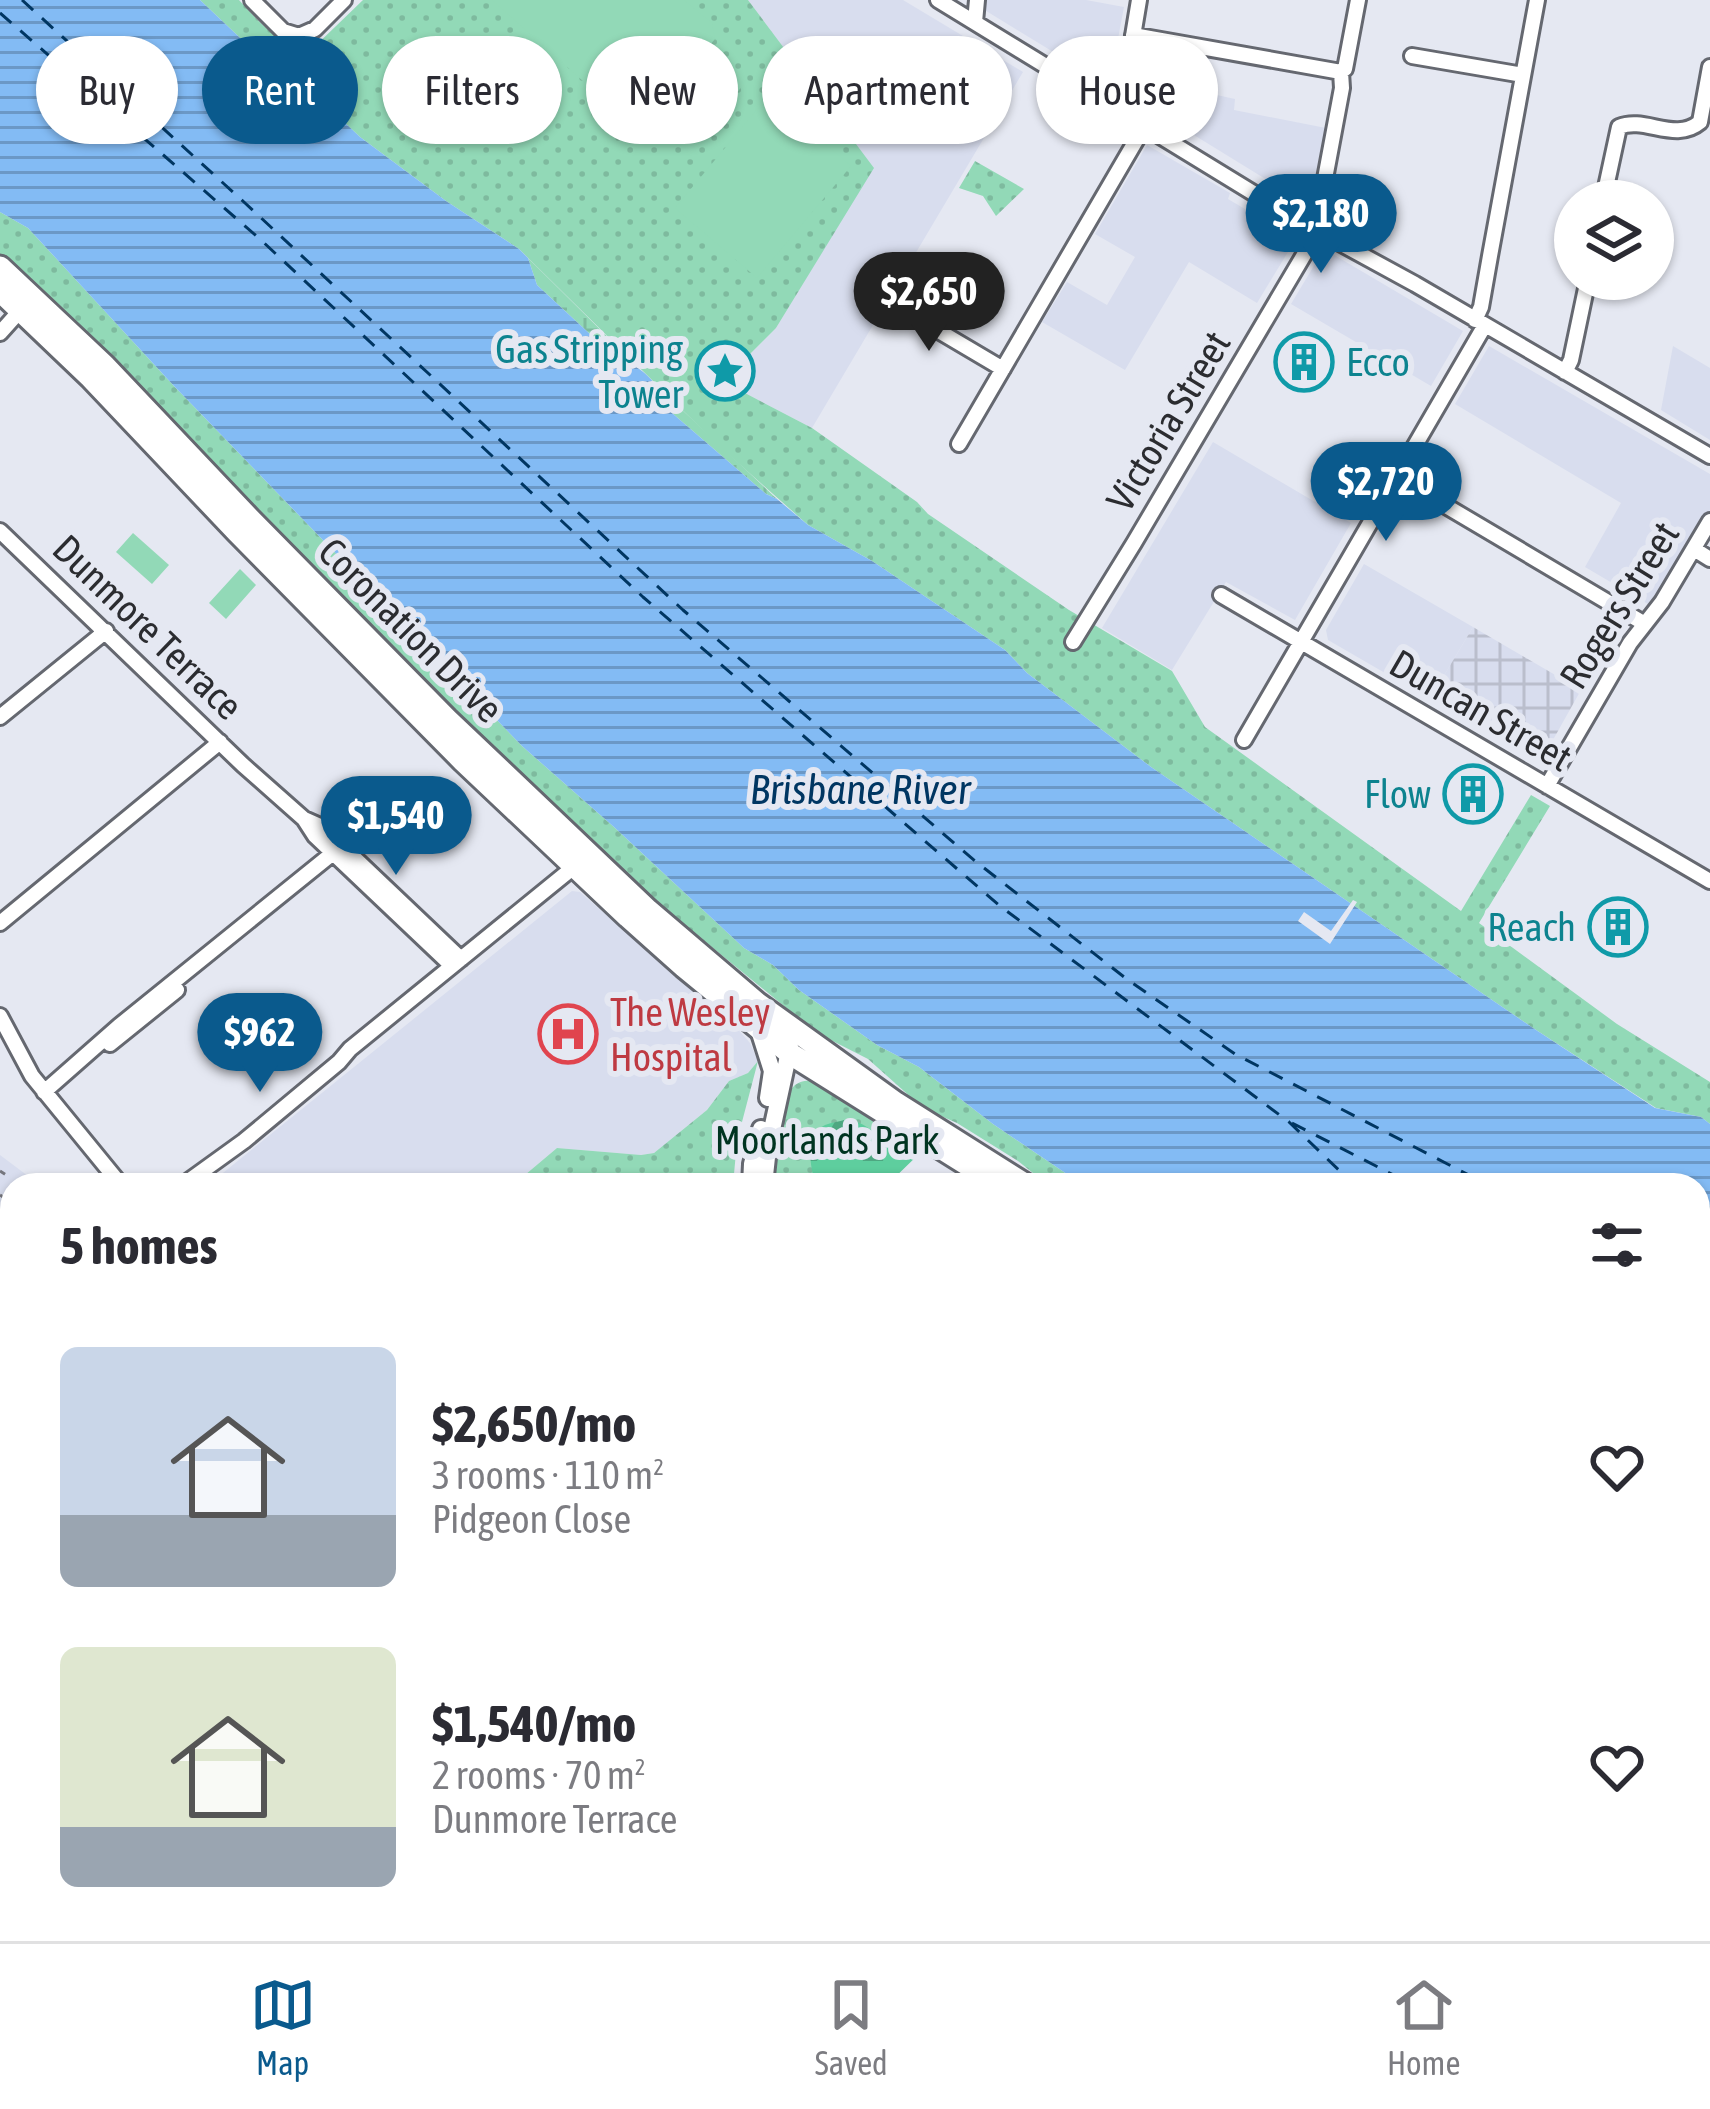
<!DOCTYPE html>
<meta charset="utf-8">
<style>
:root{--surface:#fff;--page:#f7f7f7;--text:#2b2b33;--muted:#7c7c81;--line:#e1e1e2;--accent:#0a5a8d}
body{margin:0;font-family:"Asap Condensed",sans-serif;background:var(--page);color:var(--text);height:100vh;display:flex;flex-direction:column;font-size:45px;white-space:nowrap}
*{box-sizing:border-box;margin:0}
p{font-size:39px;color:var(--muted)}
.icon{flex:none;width:66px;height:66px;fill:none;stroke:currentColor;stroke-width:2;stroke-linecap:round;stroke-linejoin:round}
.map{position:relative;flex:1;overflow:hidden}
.details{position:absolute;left:0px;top:1173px;width:1710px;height:768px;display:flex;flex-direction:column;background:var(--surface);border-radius:36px 36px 0 0;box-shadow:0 3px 9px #0004}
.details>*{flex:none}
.banner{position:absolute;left:36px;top:36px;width:1638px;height:108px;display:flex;gap:24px}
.controls{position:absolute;left:1554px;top:180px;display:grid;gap:24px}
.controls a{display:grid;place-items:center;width:120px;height:120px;border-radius:50%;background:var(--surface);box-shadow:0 3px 9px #0004;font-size:60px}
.price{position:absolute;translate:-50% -102px;padding:0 27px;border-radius:42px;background:var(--accent);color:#fff;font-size:39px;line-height:78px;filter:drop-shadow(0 3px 6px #0008)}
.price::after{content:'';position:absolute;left:50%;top:72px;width:36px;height:27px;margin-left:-18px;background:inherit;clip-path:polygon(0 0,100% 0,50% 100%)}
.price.active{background:#222;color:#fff}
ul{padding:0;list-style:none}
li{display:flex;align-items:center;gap:36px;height:300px;padding:0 60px}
li span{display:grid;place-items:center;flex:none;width:336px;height:240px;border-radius:18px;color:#555}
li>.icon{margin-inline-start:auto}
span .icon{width:144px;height:144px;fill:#fffc;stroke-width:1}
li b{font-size:51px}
h2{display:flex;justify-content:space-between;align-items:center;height:144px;padding:0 60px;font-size:51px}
.chip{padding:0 42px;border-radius:54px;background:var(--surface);box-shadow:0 3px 9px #0004;font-size:42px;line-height:108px}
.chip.active{background:var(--accent);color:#fff}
.dock{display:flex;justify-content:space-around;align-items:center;height:168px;border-top:3px solid var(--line);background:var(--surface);font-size:33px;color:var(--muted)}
.dock a{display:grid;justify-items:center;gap:6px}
.dock .active{color:var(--accent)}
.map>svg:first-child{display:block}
.built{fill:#d8ddee}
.industrial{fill:url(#industrial-grid)}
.green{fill:url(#green-dots)}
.forest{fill:url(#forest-firs)}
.wetland{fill:url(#wetland-marsh)}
.pitch{fill:#92d9b7}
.water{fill:url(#water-rules)}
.pier{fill:#e5e8f2}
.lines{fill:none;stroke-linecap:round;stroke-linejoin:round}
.ferry{stroke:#003662;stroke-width:3;stroke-dasharray:15 12;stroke-linecap:butt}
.minor-casing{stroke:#656870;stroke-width:20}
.major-casing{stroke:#656870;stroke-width:22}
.highway-casing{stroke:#656870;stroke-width:27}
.minor{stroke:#fff;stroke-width:14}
.major{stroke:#fff;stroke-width:16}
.highway{stroke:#fff;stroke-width:21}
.rail{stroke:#75767d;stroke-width:3;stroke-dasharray:6 12;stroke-linecap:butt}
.labels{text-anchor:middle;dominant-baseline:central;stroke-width:12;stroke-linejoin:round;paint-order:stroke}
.culture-label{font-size:39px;fill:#0d838f;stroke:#e5e8f2;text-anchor:end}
.street-label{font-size:39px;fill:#2b2c30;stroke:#e5e8f2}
.health-label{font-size:39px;fill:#be3a42;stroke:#e5e8f2;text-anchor:start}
.park-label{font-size:39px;fill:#003421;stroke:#e5e8f2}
.water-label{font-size:42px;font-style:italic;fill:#003662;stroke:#e5e8f2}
</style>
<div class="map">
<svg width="1710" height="1941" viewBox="0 0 1710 1941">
<defs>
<pattern id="industrial-grid" width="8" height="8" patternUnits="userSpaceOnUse" patternTransform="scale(3)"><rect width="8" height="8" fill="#d8ddee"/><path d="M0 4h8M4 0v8" fill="none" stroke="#babecc"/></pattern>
<pattern id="green-dots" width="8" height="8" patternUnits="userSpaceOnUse" patternTransform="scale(3)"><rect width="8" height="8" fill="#92d9b7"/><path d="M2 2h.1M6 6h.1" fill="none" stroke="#7eba9e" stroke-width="1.8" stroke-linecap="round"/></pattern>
<pattern id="forest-firs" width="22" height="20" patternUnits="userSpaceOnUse" patternTransform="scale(3)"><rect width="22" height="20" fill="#5ece9e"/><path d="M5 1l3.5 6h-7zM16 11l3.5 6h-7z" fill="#4ea781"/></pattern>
<pattern id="wetland-marsh" width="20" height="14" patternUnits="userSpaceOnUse" patternTransform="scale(3)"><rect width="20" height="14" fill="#92d9b7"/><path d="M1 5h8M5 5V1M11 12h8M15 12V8" fill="none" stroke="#7eba9e"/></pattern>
<pattern id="water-rules" width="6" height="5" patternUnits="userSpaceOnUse" patternTransform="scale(3)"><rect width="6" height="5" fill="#83bbf4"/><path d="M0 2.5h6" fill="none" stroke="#6b98c6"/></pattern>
</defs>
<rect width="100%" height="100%" fill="#e5e8f2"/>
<!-- built -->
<path class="built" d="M748,0H903L1023,72L812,428L745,393L746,358L776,328L873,168Z
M985,0H1086L1124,7L1109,86L983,9Z
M1146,46L1210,57L1203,92L1235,99L1234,110L1326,128L1312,198L1293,196L1137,100Z
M1147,145L1230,193L1228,199L1287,234L1291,241V247L1257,303L1189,262L1125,370L1042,322L1067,282L1107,305L1135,257L1095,234Z
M1324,249L1463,331L1431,386L1291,304Z
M1489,346L1710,474V510L1653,607L1585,567L1621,503L1455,404Z
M1673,346L1710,368V440L1661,410Z
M1213,442L1351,523L1295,620L1226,582L1172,670L1102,628Z
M1364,564L1473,627L1430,699L1328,640L1326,630Z
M572,891L580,892L735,1026L750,1043L758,1061L748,1073L729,1081L707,1110L654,1153L641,1155L557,1148L513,1185H208Z
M0,1155L40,1185H12V1227L0,1219Z
M484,1929H544L530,1941H494Z"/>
<!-- industrial -->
<path class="industrial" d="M1473,627L1581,690L1540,763L1430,699Z"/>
<!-- green -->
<path class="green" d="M200,0H239C259,22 279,44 308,53L363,0H748L874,168L776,328L746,358L745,393L812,428L917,502L928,514L1069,610L1172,671L1205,727L1461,911L1531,795L1550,806L1479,923L1617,1024L1710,1082V1124L1701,1117L1656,1108L1533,1028L1151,767L1027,673L1005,650L872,561L808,525L719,446L519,249L446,201L360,137L291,72L256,53Z
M975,161L1024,189L996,216L983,196L959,188Z
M0,212L28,228L174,386L522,746L614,827L744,948L773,965L799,990L877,1045L919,1067L993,1124L1083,1185H1048L1018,1161L957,1123L923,1108L868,1059L817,1033L637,886L468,728L411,666L276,536L20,269L0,255Z
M758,1061L737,1141L733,1185H513L557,1148L641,1155L654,1153L707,1110L729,1081L748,1073Z
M815,1080L925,1146L887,1185H772C773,1163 778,1099 795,1085C802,1080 807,1081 815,1080Z
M781,1929H1019L1015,1941H791Z"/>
<!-- forest -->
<path class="forest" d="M847,1119C867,1123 874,1134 892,1143C903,1148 910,1146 921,1152L887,1185H817C809,1169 805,1134 825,1125C832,1122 840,1122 847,1119Z"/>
<!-- wetland -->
<path class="wetland" d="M528,258L634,363L619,361L537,285Z
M661,390L777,499L766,494L665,407Z"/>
<!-- pitch -->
<path class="pitch" d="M492,0H684L712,23L715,39L645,122L630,123Z
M706,53L744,84L725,107L687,76Z
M769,95L851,166L757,278L675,208Z
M133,533L169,565L152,584L116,552Z
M240,569L256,585L226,619L209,603Z"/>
<!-- water -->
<path class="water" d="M0,0H200L256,53L291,72L360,137L446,201L519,249L528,258L537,285L619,361C642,365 660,384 665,407L766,494L777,499L808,525L872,561L1005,650L1027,673L1151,767L1533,1028L1655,1108L1701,1117L1710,1124V1501L1698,1491V1185H1083L993,1124L919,1067L877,1045L799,990L773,965L744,948L614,827L522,746L174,386L28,228L0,212Z"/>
<!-- pier -->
<path class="pier" d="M1353,900L1357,902L1330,944L1298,921L1304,912L1331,931Z"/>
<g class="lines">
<!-- ferry -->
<path class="ferry" d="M22,0L245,203L683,610L975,861L1128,980L1235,1054L1488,1185
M0,13L261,240L643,597L1000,906L1289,1122L1346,1177L1350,1185
M1292,1123L1413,1185
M1698,1305L1710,1312
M1698,1329L1710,1335"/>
<defs>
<path id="minor" d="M252,0L283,31L299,36L315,29L344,0
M938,0L1294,218L1415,284L1710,456
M975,22L977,0
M1133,35L1341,72
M1412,56L1523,75
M1114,108L1123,96L1139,0
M1603,201L1619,127C1645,116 1675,143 1700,122L1710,67
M1307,225L1321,200L1342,88L1341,72L1345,69L1358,0
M883,298L1003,369
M1475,320L1481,307L1490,256L1537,0
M0,333L26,304
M1565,372L1571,360L1588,279
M959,444L1145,125
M1397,477L1645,624
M0,531L243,765L304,819L315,836L452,966
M1694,549L1710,559
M1221,595L1710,881
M1073,642L1134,543L1318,231
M0,717L106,631
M1244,740L1485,325
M1547,786L1630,643L1662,602L1710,521
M304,819L322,827L461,959
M0,923L220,742
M0,1016L32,1076L121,1185
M110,1044L177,990
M44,1092L119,1026L333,853
M183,1185L244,1141L339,1062L350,1049L580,862
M0,1240L12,1248
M0,1417L12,1408
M0,1613L12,1628
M1698,1727L1710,1711
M0,1886L12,1876
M378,1929L391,1941
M621,1929L629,1941
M172,1941L187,1929
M539,1941L553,1929
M1238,1941L1241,1929
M1394,1941L1396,1929
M1567,1941L1569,1929"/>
<path id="major" d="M759,1030L772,1071L768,1098
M751,1185L752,1164L761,1129
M764,1185L768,1148L790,1047L788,1039L773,1020
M0,1760L12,1774
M0,1784L12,1798
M128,1929L137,1941
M1024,1941L1029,1929"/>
<path id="highway" d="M0,267L105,366L250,519L447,719L648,910L757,1003L896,1103L1026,1185
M0,291L91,378L237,532L463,761L628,917L684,967L789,1053L995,1182
M1698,1795L1710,1807
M1698,1822L1710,1830"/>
</defs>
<!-- minor casing -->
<use href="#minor" class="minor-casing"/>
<!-- major casing -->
<use href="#major" class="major-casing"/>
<!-- highway casing -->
<use href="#highway" class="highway-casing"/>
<!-- minor -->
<use href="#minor" class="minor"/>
<!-- major -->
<use href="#major" class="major"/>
<!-- highway -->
<use href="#highway" class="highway"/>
<!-- rail -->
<path class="rail" d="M0,1171L22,1185
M0,1195L12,1203"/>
</g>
<!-- icons -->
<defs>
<symbol id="building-ring" viewBox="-11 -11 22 22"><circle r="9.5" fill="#e5e8f2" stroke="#0f9aa8" stroke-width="1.5"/><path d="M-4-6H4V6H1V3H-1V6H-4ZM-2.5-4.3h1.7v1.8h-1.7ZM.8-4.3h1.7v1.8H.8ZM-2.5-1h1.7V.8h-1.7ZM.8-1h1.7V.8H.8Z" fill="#0f9aa8"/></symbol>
<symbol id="sight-ring" viewBox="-11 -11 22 22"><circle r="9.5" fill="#e5e8f2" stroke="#0f9aa8" stroke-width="1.5"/><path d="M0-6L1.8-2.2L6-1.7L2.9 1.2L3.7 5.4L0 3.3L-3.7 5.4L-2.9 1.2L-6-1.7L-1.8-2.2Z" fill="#0f9aa8"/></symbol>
<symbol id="hospital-ring" viewBox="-11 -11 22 22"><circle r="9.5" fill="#e5e8f2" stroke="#e0444e" stroke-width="1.5"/><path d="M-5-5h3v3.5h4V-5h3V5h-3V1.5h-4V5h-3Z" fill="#e0444e"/></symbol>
</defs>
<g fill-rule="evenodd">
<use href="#building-ring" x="1271" y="329" width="66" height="66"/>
<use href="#sight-ring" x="692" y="338" width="66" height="66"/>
<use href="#building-ring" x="1440" y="761" width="66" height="66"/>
<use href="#building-ring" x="1585" y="894" width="66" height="66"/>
<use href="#hospital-ring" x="535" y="1001" width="66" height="66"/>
</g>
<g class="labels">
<!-- culture labels -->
<g class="culture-label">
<text x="683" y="349">Gas Stripping<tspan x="683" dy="45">Tower</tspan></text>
<text x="1346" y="362" text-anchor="start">Ecco</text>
<text x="1431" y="794">Flow</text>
<text x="1576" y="927">Reach</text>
</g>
<!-- street labels -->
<g class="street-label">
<text transform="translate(1168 421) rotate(-59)">Victoria Street</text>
<text transform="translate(1619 605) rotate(-58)">Rogers Street</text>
<text transform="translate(148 627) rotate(44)">Dunmore Terrace</text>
<text transform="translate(411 630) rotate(45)">Coronation Drive</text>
<text transform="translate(1481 710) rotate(30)">Duncan Street</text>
</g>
<!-- health labels -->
<g class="health-label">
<text x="610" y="1012">The Wesley<tspan x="610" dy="45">Hospital</tspan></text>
</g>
<!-- park labels -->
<g class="park-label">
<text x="827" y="1140">Moorlands Park</text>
</g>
<!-- water labels -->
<g class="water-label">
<text x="860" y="789">Brisbane River</text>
</g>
</g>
</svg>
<div class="controls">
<a><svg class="icon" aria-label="layers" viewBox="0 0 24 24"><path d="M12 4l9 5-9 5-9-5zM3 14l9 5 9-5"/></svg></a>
</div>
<b class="price" style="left:1321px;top:276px">$2,180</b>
<b class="price active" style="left:929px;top:354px">$2,650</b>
<b class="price" style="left:1386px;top:544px">$2,720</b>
<b class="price" style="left:396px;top:878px">$1,540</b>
<b class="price" style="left:260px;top:1095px">$962</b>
<div class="banner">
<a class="chip">Buy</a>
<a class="chip active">Rent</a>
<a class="chip">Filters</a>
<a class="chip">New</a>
<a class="chip">Apartment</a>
<a class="chip">House</a>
</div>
<section class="details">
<h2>5 homes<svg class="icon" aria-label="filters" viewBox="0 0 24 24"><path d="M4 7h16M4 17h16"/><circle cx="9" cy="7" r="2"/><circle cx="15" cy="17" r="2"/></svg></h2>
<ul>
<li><span style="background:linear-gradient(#c9d6e8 70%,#9aa5b1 0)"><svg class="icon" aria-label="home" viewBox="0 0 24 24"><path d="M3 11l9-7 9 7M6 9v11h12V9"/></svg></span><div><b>$2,650/mo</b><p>3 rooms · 110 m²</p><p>Pidgeon Close</p></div><svg class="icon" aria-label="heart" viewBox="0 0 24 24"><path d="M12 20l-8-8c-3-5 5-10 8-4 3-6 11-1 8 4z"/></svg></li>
<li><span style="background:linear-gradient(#dfe7d0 75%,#9aa5b1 0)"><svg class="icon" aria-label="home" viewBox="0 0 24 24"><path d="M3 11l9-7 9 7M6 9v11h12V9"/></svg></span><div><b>$1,540/mo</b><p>2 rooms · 70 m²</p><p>Dunmore Terrace</p></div><svg class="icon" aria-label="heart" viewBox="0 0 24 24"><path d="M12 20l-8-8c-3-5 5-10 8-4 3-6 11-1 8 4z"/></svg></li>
</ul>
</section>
</div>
<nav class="dock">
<a class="active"><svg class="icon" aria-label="map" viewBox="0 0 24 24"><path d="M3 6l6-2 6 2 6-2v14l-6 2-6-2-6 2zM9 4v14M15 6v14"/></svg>Map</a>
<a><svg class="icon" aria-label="saved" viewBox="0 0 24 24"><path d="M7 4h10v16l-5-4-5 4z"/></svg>Saved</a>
<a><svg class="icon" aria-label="home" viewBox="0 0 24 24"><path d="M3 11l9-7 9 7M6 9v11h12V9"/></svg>Home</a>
</nav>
